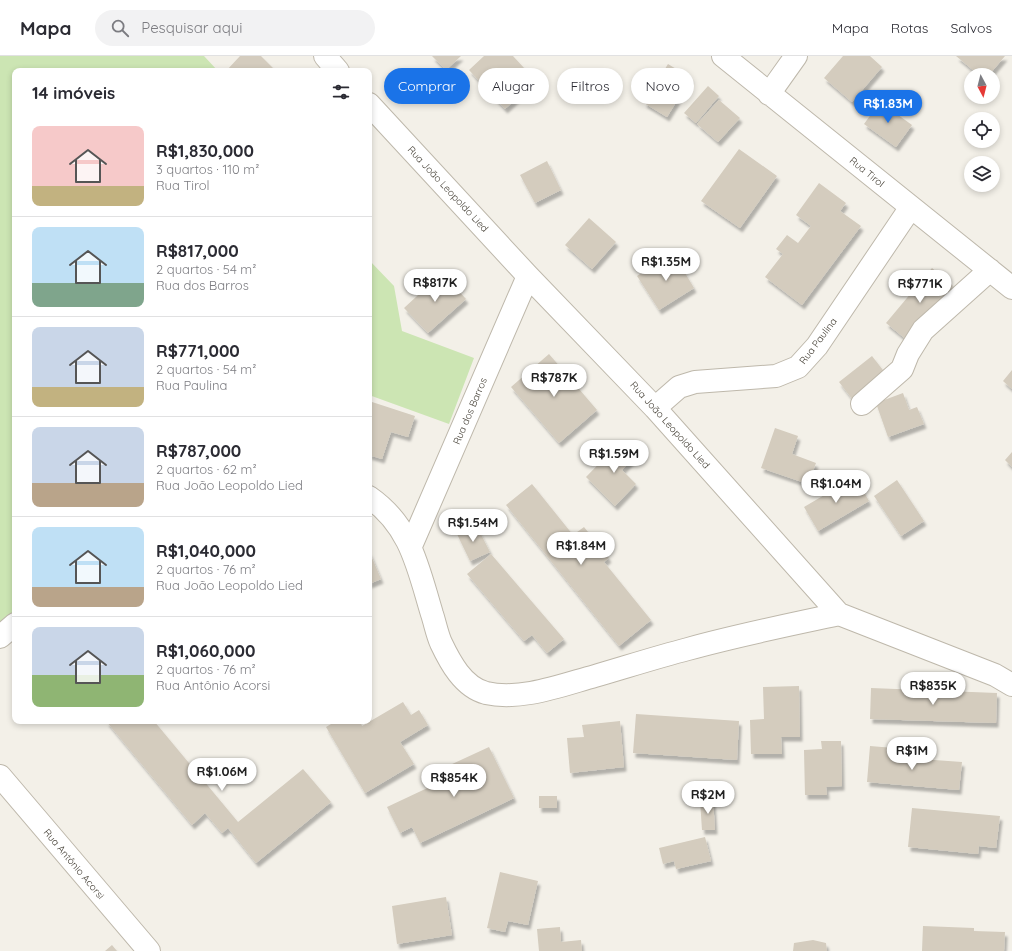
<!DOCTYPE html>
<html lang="pt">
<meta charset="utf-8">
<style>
:root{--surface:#fff;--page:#f2f2f3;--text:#2b2b33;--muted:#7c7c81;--line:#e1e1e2;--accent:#1a73e8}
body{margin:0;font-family:Quicksand,sans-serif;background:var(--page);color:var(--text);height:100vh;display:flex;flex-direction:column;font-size:15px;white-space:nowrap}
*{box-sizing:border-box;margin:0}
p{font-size:13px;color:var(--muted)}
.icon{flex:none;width:22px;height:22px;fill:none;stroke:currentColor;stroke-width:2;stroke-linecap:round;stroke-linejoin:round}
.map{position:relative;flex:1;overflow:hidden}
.drawer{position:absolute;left:12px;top:12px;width:360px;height:656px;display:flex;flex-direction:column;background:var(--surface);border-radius:8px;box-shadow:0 2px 6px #0003}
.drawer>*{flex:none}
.hud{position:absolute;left:384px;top:12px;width:380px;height:36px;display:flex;gap:8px}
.needle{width:26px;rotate:173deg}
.tools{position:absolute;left:964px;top:12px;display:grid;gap:8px}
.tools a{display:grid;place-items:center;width:36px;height:36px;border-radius:50%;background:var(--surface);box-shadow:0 2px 6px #0003;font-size:20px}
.price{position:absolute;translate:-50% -34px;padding:0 9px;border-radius:14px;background:#fff;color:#222;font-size:13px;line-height:26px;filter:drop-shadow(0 1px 2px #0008)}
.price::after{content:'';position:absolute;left:50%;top:24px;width:12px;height:9px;margin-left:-6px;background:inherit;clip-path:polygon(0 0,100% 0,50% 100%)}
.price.on{background:var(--accent);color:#fff}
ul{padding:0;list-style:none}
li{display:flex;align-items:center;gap:12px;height:100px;padding:0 20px}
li+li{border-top:1px solid var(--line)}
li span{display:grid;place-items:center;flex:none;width:112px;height:80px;border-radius:8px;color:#555}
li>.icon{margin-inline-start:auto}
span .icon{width:48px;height:48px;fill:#fffc;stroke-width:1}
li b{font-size:17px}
h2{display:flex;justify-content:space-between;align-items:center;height:48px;padding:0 20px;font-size:17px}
.pill{padding:0 14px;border-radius:18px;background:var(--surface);box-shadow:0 2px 6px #0003;font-size:14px;line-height:36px}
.pill.on{background:var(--accent);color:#fff}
header{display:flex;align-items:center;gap:24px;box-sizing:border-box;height:56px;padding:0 20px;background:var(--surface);border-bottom:1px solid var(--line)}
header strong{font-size:19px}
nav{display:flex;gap:22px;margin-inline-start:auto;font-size:14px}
.search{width:280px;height:36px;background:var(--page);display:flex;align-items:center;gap:10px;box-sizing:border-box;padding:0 14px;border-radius:22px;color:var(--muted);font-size:15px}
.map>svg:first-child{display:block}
.green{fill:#cce5b3}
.building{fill:#d4ccbe;filter:url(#shadow)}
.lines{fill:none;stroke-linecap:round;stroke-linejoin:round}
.minor-casing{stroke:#beb8ab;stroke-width:24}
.minor{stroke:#fff;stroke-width:22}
.labels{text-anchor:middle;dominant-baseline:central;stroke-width:3;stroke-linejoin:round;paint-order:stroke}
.street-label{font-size:10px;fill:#464137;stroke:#fff}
</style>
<header>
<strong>Mapa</strong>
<div class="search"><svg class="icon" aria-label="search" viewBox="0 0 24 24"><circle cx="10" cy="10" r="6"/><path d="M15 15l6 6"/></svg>Pesquisar aqui</div>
<nav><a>Mapa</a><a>Rotas</a><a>Salvos</a></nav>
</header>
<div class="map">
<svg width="1012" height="895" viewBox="0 0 1012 895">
<defs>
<filter id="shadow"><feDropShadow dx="2.5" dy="4.5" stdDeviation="1" flood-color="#0004"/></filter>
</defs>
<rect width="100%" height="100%" fill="#f3f0e8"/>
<!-- green -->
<path class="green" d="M0,0H204L218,15H15V555L0,568Z
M369,204L394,230L402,275L474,302L449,368L369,339Z"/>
<!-- building -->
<path class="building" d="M240,0H261L276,15H226Z
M432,0H461L446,14Z
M484,0H513L536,25L505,53L469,14Z
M843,0H870L882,11L852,46L824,22Z
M956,0H1005L989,19H979Z
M668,8L691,22L667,61L644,47Z
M708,30L719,40L696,67L684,57Z
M719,44L740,62L718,86L697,68Z
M880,46L912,69L896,91L864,68Z
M739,93L777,120L740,172L701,145Z
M547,105L561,134L535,147L520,119Z
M819,127L846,147L840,155L861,170L802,249L765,221L783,198L776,193L787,179L798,187L811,170L796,159Z
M589,162L616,186L592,213L565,189Z
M673,197L694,232L659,254L637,220Z
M932,212L953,230L907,284L886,267Z
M442,217L466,243L428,277L404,252Z
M549,298L597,354L559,387L511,331Z
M872,300L886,318L853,344L839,326Z
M1012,314V333L1003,325Z
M903,337L909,354L917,351L924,368L888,381L876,347Z
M369,345L415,360L408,381L391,376L382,403L369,399Z
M775,372L798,380L792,398L816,407L808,428L761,412Z
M621,385L636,400L622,414L636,428L615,450L586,421Z
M1012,396V411L1005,404Z
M855,421L869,445L818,475L804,451Z
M897,424L924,465L901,480L874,440Z
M532,428L573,479L584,471L609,502L604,506L651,564L619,590L506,449Z
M476,469L490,496L470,505L457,478Z
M369,495L381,523L369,528Z
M491,498L564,583L547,597L532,579L524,585L467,518Z
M799,630L800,681H781L782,698H751L750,664L764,663L763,631Z
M871,632L997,637L996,667L870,663Z
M403,646L411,659L419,654L428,669L400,686L414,708L365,737L326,671L336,665H360L362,670Z
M636,658L739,665L737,704L633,697Z
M106,665H154L238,766L303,713L331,746L256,807L228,772L222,777L205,757L192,769Z
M620,665L624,711L570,717L567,682L584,681L582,669Z
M821,685H841L842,730L826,731L827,739H805L804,694L822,693Z
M870,690L894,692L893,701L962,706L959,734L867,726Z
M489,691L514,742L420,787L412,771L400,777L387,751L455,719L450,709Z
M539,740H557V752H539Z
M713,743L715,774H702L700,744Z
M912,752L1000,760L996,792L979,790L978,798L908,791Z
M705,781L711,805L676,813L674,805L663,808L659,792Z
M500,816L538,825L528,869L508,865L505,876L487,872Z
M446,841L452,879L397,888L392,850Z
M923,870L974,872V875L1005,876L1004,895H922Z
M560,871L561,886L581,884L582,895H539L537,873Z
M813,884L826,887L827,895H793L794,887Z
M112,889L117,895H105Z"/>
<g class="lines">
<defs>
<path id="minor" d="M325,0L338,15
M723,0L1012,232
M769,38L796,0
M369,48L528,220L655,352L839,558L995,619L1012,629
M862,348L902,313L908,298L923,274L990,214
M655,352L679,331L695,326L776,320L798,311L817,290L911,151
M369,441C411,470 418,512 432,558C435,567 437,578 441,587C450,606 463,631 486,637C521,645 562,629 595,620C626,611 657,601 688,593C738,579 789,569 839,558
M411,490L528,220
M0,581L15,568
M0,720L149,895"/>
</defs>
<!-- minor casing -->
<use href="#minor" class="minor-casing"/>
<!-- minor -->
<use href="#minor" class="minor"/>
</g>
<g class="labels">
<!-- street labels -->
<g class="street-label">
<text transform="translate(867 116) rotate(39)">Rua Tirol</text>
<text transform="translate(448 133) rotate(47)">Rua João Leopoldo Lied</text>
<text transform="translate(818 285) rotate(-53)">Rua Paulina</text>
<text transform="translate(470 355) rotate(-67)">Rua dos Barros</text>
<text transform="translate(670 369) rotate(48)">Rua João Leopoldo Lied</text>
<text transform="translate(74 808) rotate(50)">Rua Antônio Acorsi</text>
</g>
</g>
</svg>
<div class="tools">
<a><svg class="needle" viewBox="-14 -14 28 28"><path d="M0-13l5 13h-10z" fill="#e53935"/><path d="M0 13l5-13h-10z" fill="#7c7c81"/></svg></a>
<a><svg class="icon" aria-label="locate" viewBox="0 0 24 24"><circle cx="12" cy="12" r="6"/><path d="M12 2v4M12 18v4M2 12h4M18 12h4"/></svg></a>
<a><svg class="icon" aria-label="layers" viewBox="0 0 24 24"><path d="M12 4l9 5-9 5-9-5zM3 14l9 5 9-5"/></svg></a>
</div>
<b class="price on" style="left:888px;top:68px">R$1.83M</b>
<b class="price" style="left:666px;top:226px">R$1.35M</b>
<b class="price" style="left:435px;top:247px">R$817K</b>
<b class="price" style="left:920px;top:248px">R$771K</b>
<b class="price" style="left:554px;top:342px">R$787K</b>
<b class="price" style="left:614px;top:418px">R$1.59M</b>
<b class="price" style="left:836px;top:448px">R$1.04M</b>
<b class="price" style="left:473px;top:487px">R$1.54M</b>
<b class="price" style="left:581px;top:510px">R$1.84M</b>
<b class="price" style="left:933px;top:650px">R$835K</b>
<b class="price" style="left:912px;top:715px">R$1M</b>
<b class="price" style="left:222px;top:736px">R$1.06M</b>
<b class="price" style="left:454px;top:742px">R$854K</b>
<b class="price" style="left:708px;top:759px">R$2M</b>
<div class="hud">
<a class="pill on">Comprar</a>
<a class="pill">Alugar</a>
<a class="pill">Filtros</a>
<a class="pill">Novo</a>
</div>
<section class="drawer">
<h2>14 imóveis<svg class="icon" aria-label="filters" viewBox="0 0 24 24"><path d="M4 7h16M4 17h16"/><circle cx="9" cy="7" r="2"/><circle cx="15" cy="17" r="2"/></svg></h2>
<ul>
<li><span style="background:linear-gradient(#f6c9c9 75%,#c2b280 0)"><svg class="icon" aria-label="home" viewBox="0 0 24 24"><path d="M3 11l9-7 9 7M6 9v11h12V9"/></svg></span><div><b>R$1,830,000</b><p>3 quartos · 110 m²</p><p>Rua Tirol</p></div></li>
<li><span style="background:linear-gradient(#bfe0f5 70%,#7fa58c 0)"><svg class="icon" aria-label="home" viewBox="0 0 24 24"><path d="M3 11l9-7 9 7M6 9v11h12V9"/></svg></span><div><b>R$817,000</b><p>2 quartos · 54 m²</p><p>Rua dos Barros</p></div></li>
<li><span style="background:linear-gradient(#c9d6e8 75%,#c2b280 0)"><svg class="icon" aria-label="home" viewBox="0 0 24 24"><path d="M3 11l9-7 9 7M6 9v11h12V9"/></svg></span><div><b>R$771,000</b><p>2 quartos · 54 m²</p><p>Rua Paulina</p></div></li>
<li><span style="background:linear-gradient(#c9d6e8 70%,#b9a48a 0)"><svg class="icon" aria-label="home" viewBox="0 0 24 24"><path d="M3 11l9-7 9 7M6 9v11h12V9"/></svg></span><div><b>R$787,000</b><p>2 quartos · 62 m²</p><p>Rua João Leopoldo Lied</p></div></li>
<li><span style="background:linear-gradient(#bfe0f5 75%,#b9a48a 0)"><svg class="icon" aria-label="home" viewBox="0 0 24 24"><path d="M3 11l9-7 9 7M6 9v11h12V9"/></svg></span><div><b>R$1,040,000</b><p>2 quartos · 76 m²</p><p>Rua João Leopoldo Lied</p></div></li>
<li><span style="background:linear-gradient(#c9d6e8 60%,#8fb573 0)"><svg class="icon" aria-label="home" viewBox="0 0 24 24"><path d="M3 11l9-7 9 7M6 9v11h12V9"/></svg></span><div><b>R$1,060,000</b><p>2 quartos · 76 m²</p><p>Rua Antônio Acorsi</p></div></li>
</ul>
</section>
</div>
